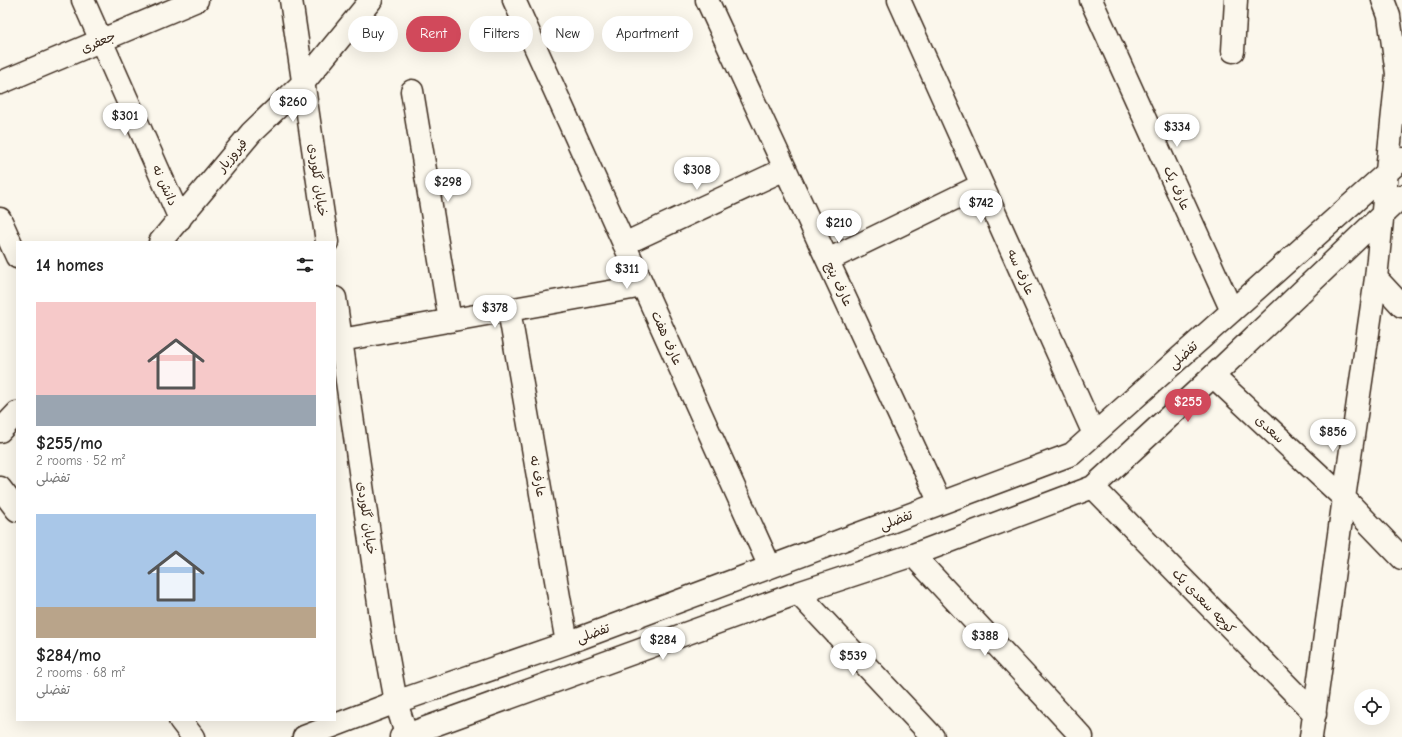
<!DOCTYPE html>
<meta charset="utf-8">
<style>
:root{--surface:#fff;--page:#f2f2f2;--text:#222;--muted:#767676;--accent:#d1495b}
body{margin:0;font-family:"Comic Neue","Playpen Sans Arabic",sans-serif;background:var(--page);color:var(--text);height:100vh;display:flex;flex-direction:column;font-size:15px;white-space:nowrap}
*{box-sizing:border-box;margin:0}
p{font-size:13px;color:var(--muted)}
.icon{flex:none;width:22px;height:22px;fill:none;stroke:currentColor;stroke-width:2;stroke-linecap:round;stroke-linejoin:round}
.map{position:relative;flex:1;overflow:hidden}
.panel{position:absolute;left:16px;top:241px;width:320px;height:480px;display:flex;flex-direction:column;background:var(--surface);border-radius:0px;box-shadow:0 4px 16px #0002}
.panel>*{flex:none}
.banner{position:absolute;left:348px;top:16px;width:380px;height:36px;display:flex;gap:8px}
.tools{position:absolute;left:1354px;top:689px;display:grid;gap:8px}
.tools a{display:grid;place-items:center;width:36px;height:36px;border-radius:50%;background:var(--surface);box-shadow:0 4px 16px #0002;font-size:20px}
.price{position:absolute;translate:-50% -34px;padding:0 9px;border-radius:14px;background:#fff;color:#222;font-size:13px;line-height:26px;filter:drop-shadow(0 1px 2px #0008)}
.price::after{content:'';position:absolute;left:50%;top:24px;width:12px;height:9px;margin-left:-6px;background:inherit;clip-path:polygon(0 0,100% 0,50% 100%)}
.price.selected{background:var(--accent);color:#fff}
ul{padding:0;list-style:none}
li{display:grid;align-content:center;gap:8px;height:212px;padding:0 20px}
li span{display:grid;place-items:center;height:124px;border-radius:0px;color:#555}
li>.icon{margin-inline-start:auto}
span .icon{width:72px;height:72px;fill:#fffc;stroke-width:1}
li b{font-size:17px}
h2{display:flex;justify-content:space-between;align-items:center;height:48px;padding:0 20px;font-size:17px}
.chip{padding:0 14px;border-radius:18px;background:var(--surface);box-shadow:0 4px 16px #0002;font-size:14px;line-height:36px}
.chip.selected{background:var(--accent);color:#fff}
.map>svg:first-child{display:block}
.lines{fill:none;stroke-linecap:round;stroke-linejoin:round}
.minor-casing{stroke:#3b2a1e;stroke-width:25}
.minor{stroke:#fbf7ec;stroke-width:22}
.labels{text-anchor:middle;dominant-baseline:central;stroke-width:4;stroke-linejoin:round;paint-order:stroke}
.street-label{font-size:13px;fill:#3b2a1e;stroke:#fbf7ec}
</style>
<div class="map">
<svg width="1402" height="737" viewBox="0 0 1402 737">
<rect width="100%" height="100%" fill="#fbf7ec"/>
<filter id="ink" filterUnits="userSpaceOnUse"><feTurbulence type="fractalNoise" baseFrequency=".025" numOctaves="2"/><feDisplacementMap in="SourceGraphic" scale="8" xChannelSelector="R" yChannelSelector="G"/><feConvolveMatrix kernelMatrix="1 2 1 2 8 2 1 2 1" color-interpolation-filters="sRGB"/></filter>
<g filter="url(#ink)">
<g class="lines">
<defs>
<path id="minor" d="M83,0L180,219
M291,0L327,242
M514,0L770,567
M707,0L940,503
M899,0L1094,434
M1091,0L1232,311
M1233,51L1236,0
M0,83L197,0
M412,91L450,321
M0,219L17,257
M160,242L251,133L304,82L371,0
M624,244L785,169
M828,260L982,185
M1376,278L1402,306
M335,298L383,631L396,702L407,737
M509,310L567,643
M341,340L643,286
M1213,376L1344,498L1402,558
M0,431L17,413
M1093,487L1315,714
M0,488L17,510
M913,555L1082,737
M798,593L933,737
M180,720L193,737
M304,737L396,702L567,643L1072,454L1402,159
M401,737L798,593L913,555L1093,487L1213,376L1402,196
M1311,737L1344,498L1376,278L1397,74L1389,16L1383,0"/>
</defs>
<!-- minor casing -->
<use href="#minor" class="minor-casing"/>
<!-- minor -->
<use href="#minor" class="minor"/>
</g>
</g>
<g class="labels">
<!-- street labels -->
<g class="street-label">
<text transform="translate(98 42) rotate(-23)">جعفری</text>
<text transform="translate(232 155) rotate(-50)">فیروزیار</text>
<text transform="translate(318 180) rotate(82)">خیابان گلوردی</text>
<text transform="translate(165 185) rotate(66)">دانش نه</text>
<text transform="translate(1177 188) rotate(66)">عارف یک</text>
<text transform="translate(1021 272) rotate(66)">عارف سه</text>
<text transform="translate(839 284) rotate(65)">عارف پنج</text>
<text transform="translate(667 338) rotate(66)">عارف هفت</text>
<text transform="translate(1183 355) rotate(-42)">تفضلی</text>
<text transform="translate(1270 429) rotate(43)">سعدی</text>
<text transform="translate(538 476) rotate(80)">عارف نه</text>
<text transform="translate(367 518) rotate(82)">خیابان گلوردی</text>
<text transform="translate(896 520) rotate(-21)">تفضلی</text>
<text transform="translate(1204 601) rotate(46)">کوچه سعدی یک</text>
<text transform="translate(593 633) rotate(-20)">تفضلی</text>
</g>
</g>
</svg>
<div class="tools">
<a><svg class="icon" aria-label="locate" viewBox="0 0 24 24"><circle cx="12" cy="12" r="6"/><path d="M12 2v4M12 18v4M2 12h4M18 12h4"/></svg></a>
</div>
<b class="price" style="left:293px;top:123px">$260</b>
<b class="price" style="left:125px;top:137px">$301</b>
<b class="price" style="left:1177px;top:148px">$334</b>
<b class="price" style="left:697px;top:191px">$308</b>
<b class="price" style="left:448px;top:203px">$298</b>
<b class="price" style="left:981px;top:224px">$742</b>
<b class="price" style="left:839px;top:244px">$210</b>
<b class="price" style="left:627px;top:290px">$311</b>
<b class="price" style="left:495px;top:329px">$378</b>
<b class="price selected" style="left:1188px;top:423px">$255</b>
<b class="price" style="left:1333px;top:453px">$856</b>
<b class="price" style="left:985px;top:657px">$388</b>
<b class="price" style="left:663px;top:661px">$284</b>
<b class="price" style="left:853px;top:677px">$539</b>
<div class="banner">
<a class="chip">Buy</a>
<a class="chip selected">Rent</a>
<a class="chip">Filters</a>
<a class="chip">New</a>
<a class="chip">Apartment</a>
</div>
<section class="panel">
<h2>14 homes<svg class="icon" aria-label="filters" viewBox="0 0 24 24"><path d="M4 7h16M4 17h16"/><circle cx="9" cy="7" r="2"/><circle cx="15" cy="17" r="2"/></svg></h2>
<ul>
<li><span style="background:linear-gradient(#f6c9c9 75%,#9aa5b1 0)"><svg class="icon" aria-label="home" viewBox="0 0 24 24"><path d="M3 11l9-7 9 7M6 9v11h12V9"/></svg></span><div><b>$255/mo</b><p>2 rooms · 52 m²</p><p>تفضلی</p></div></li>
<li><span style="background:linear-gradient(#a9c7e8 75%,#b9a48a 0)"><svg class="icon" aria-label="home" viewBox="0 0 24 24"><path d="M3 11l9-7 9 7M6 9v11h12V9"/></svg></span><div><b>$284/mo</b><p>2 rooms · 68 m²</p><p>تفضلی</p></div></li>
</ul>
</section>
</div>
